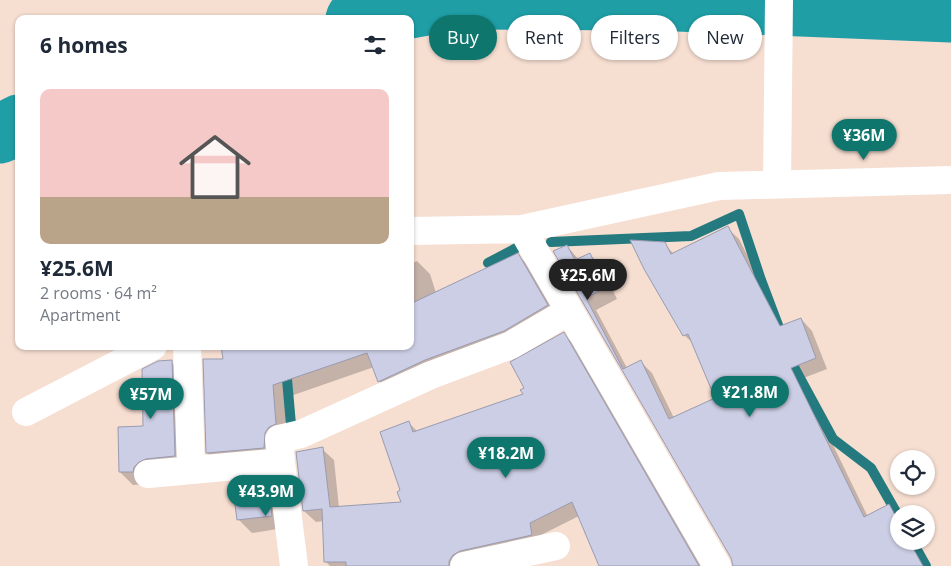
<!DOCTYPE html>
<meta charset="utf-8">
<style>
:root{--surface:#fff;--page:#f6f6f7;--text:#1f2937;--muted:#747a83;--accent:#0f766e}
body{margin:0;font-family:"Open Sans",sans-serif;background:var(--page);color:var(--text);height:100vh;display:flex;flex-direction:column;font-size:19px;white-space:nowrap}
*{box-sizing:border-box;margin:0}
p{font-size:16px;color:var(--muted)}
.icon{flex:none;width:28px;height:28px;fill:none;stroke:currentColor;stroke-width:2;stroke-linecap:round;stroke-linejoin:round}
.map{position:relative;flex:1;overflow:hidden}
.sheet{position:absolute;left:15px;top:15px;width:399px;height:335px;display:flex;flex-direction:column;background:var(--surface);border-radius:10px;box-shadow:0 1px 4px #0004}
.sheet>*{flex:none}
.guide{position:absolute;left:429px;top:15px;width:446px;height:45px;display:flex;gap:10px}
.buttons{position:absolute;left:890px;top:450px;display:grid;gap:10px}
.buttons a{display:grid;place-items:center;width:45px;height:45px;border-radius:50%;background:var(--surface);box-shadow:0 1px 4px #0004;font-size:25px}
.price{position:absolute;translate:-50% -42px;padding:0 11px;border-radius:18px;background:var(--accent);color:#fff;font-size:16px;line-height:32px;filter:drop-shadow(0 1px 2px #0008)}
.price::after{content:'';position:absolute;left:50%;top:30px;width:15px;height:11px;margin-left:-8px;background:inherit;clip-path:polygon(0 0,100% 0,50% 100%)}
.price.on{background:#222;color:#fff}
ul{padding:0;list-style:none}
li{display:grid;align-content:center;gap:10px;height:265px;padding:0 25px}
li span{display:grid;place-items:center;height:155px;border-radius:10px;color:#555}
li>.icon{margin-inline-start:auto}
span .icon{width:90px;height:90px;fill:#fffc;stroke-width:1}
li b{font-size:21px}
h2{display:flex;justify-content:space-between;align-items:center;height:60px;padding:0 25px;font-size:21px}
.pill{padding:0 18px;border-radius:22px;background:var(--surface);box-shadow:0 1px 4px #0004;font-size:18px;line-height:45px}
.pill.on{background:var(--accent);color:#fff}
.map>svg:first-child{display:block}
.shadow{fill:#0003}
.lines{fill:none;stroke-linecap:round;stroke-linejoin:round}
.stream{stroke:#247a7e;stroke-width:10}
.river{stroke:#1f9ea6;stroke-width:59}
.building{fill:#cccee5;stroke:#999bb1}
.minor{stroke:#fff;stroke-width:28}
</style>
<div class="map">
<svg width="951" height="566" viewBox="0 0 951 566">
<rect width="100%" height="100%" fill="#f6ded1"/>
<!-- shadow -->
<path class="shadow" d="M727,228L739,239L784,326L801,319L812,331L827,369L801,379L868,517L889,506L899,516V541H914L928,566H734L732,558L555,252L567,246L579,260L590,255L601,266L617,299L596,310L627,368L641,362L652,373L674,418L717,399L694,344L684,335L664,244L674,254Z
M518,255L530,267L560,318L392,394L379,381L374,367L285,398L289,436L276,460L220,465L207,453L204,360L410,346V264L417,261L430,274L436,293Z
M563,334L575,345L703,566H601L579,516L541,535L543,546L465,566H330L326,562L324,521L316,522L304,511L297,453L322,449L334,460L339,508L402,503L401,491L408,422L418,432L524,395L525,388Z
M171,362L184,375L187,468L146,484L133,485L120,472L145,427Z
M267,480L280,493L284,528L252,533L239,520Z"/>
<g class="lines">
<!-- stream -->
<path class="stream" d="M551,242L691,236L739,214L761,280L778,325
M488,263L520,246
M790,355L795,369L833,439L871,468L899,517
M286,368L292,436
M912,541L926,566"/>
<!-- river -->
<path class="river" d="M485,0L652,1L951,13
M355,19L460,0
M0,134L19,124"/>
</g>
<!-- building -->
<path class="building" d="M728,226L780,326L801,318L816,358L791,368L864,517L889,504L899,522V541H909L923,566H733L731,558L553,251L567,245L575,260L590,253L606,287L586,298L623,369L641,360L669,419L715,398L688,334L683,336L644,269L630,240L665,242L671,254Z
M518,253L548,305L504,331L425,360L378,382L367,353L273,385L276,424L269,427L265,433L264,448L206,453L203,359H223L221,346H410V304Z
M564,332L699,566H599L572,502L530,523L532,535L460,551L453,555L449,561V566H346V562H324L322,509L303,511L296,452L323,447L330,507L401,502L397,492L400,490L380,432L409,421L413,432L523,394L520,390L524,388L510,362Z
M172,360L175,456L146,459L139,462L134,467L133,472H119L118,427L143,426L142,369L158,361Z
M267,479L272,516L237,520L232,482Z"/>
<g class="lines">
<!-- minor -->
<path class="minor" d="M777,184L779,0
M410,231L522,229
M187,346L191,470
M26,412L153,346
M281,462L294,566
M148,474L281,462L279,439L301,434L431,375L511,345L569,311
M464,566L556,546
M717,566L522,229L719,186L951,180"/>
</g>
</svg>
<div class="buttons">
<a><svg class="icon" aria-label="locate" viewBox="0 0 24 24"><circle cx="12" cy="12" r="6"/><path d="M12 2v4M12 18v4M2 12h4M18 12h4"/></svg></a>
<a><svg class="icon" aria-label="layers" viewBox="0 0 24 24"><path d="M12 4l9 5-9 5-9-5zM3 14l9 5 9-5"/></svg></a>
</div>
<b class="price" style="left:864px;top:161px">¥36M</b>
<b class="price on" style="left:588px;top:301px">¥25.6M</b>
<b class="price" style="left:750px;top:418px">¥21.8M</b>
<b class="price" style="left:151px;top:420px">¥57M</b>
<b class="price" style="left:506px;top:479px">¥18.2M</b>
<b class="price" style="left:266px;top:517px">¥43.9M</b>
<div class="guide">
<a class="pill on">Buy</a>
<a class="pill">Rent</a>
<a class="pill">Filters</a>
<a class="pill">New</a>
</div>
<section class="sheet">
<h2>6 homes<svg class="icon" aria-label="filters" viewBox="0 0 24 24"><path d="M4 7h16M4 17h16"/><circle cx="9" cy="7" r="2"/><circle cx="15" cy="17" r="2"/></svg></h2>
<ul>
<li><span style="background:linear-gradient(#f6c9c9 70%,#b9a48a 0)"><svg class="icon" aria-label="home" viewBox="0 0 24 24"><path d="M3 11l9-7 9 7M6 9v11h12V9"/></svg></span><div><b>¥25.6M</b><p>2 rooms · 64 m²</p><p>Apartment</p></div></li>
</ul>
</section>
</div>
